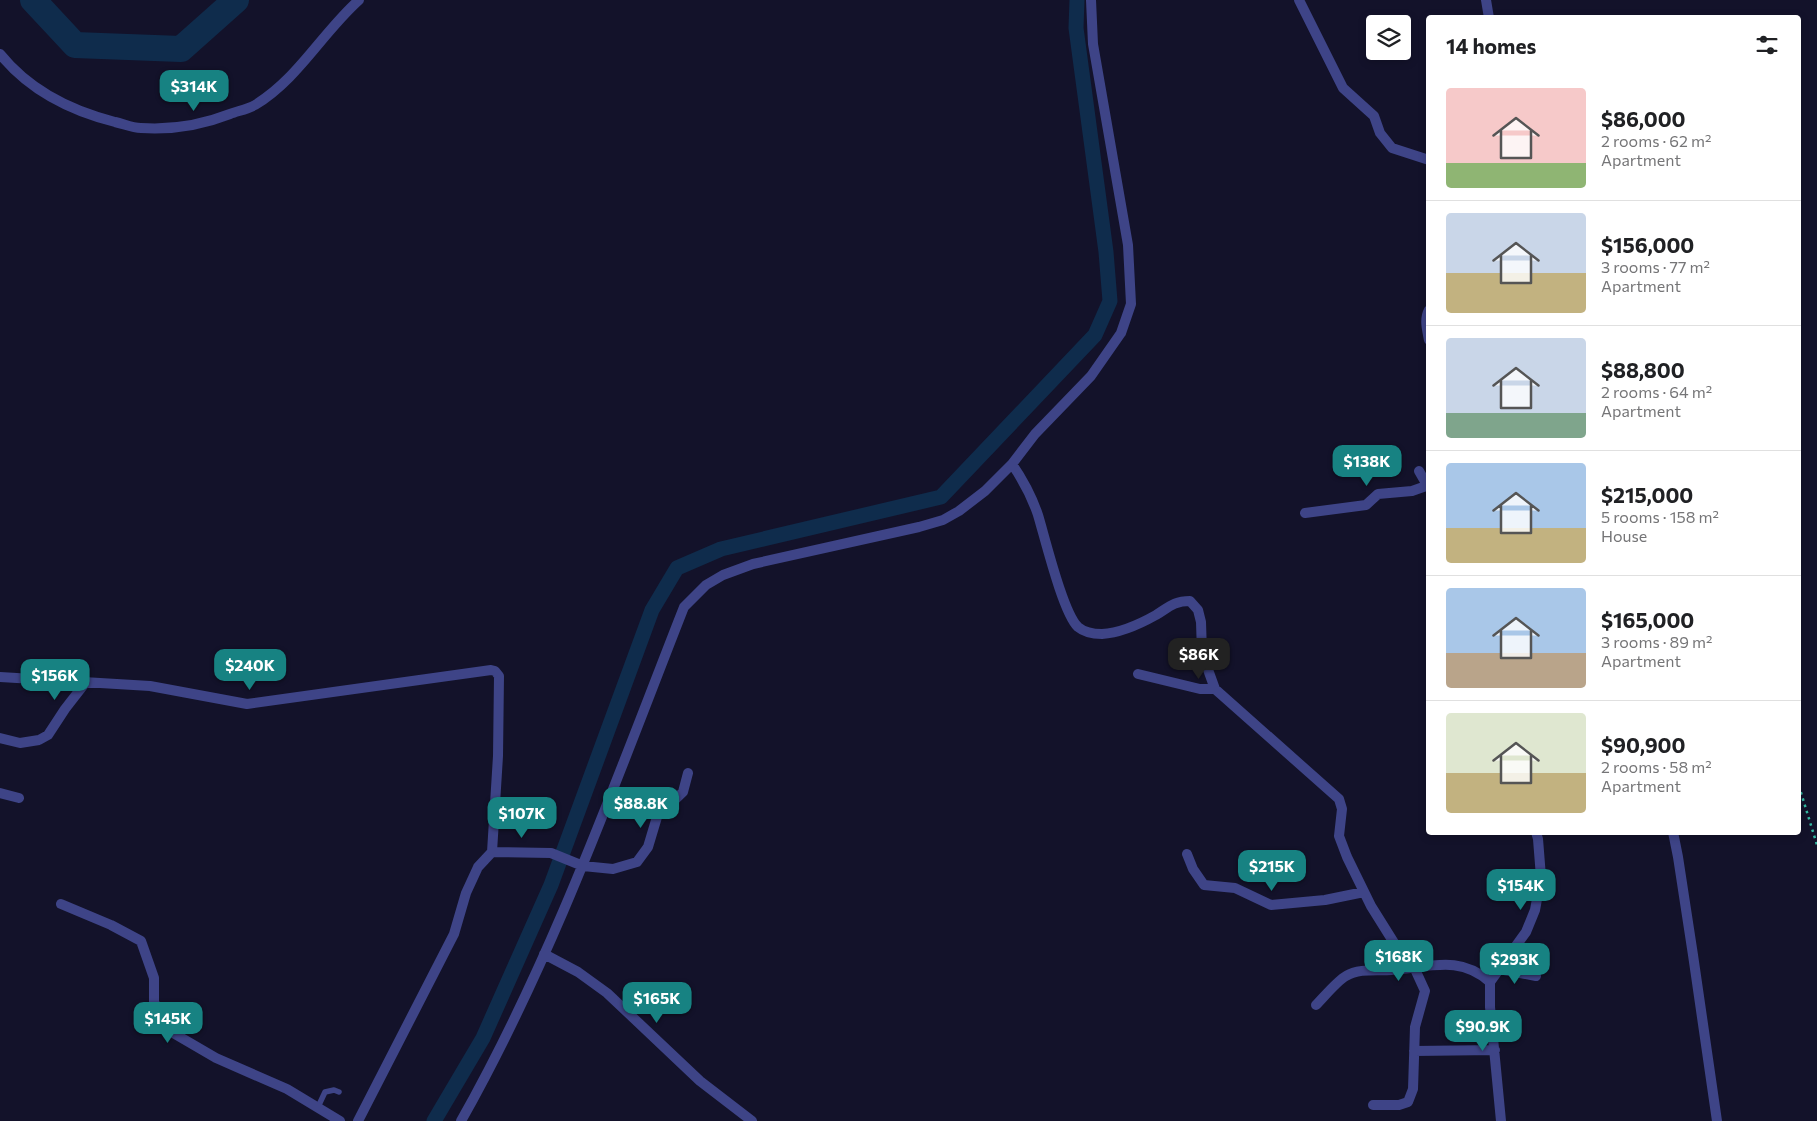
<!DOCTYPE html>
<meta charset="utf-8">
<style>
:root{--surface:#fff;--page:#f2f2f2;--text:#202124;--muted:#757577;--line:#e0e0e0;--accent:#178282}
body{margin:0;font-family:Commissioner,sans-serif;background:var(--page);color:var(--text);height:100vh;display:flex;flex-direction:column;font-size:19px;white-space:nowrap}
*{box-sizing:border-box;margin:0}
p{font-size:16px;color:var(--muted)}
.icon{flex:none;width:28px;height:28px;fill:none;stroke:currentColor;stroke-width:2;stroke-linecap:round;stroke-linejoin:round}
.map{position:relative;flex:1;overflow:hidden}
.side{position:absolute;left:1426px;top:15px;width:375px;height:820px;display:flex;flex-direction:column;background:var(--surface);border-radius:5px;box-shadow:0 2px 8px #0003}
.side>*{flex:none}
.controls{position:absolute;left:1366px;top:15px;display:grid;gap:10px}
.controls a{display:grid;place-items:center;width:45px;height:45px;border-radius:5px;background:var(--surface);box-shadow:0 2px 8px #0003;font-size:25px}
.price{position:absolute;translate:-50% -42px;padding:0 11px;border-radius:10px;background:var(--accent);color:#fff;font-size:16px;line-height:32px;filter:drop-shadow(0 1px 2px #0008)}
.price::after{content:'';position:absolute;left:50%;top:30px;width:15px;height:11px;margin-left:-8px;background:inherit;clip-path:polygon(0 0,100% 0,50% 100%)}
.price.selected{background:#222;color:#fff}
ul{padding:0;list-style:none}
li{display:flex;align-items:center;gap:15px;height:125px;padding:0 20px}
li+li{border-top:1px solid var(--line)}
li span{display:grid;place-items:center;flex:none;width:140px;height:100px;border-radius:5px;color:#555}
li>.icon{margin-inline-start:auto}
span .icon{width:60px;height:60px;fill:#fffc;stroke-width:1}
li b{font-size:21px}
h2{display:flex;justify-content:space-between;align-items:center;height:60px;padding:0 20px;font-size:21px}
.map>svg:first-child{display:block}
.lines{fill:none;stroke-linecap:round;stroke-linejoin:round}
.canal{stroke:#0f2c4c;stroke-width:15}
.river{stroke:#0f2c4c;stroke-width:26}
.path{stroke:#34b9a2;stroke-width:2.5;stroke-dasharray:2.5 4;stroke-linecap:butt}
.lane{stroke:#3e4487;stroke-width:5.5}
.street{stroke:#3e4487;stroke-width:10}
</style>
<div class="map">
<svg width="1817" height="1121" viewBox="0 0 1817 1121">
<rect width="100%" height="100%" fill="#13122a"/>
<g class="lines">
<!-- canal -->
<path class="canal" d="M434,1121L483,1038L551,885L652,610L677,568L721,549L941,497L1095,335L1110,301L1106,252L1076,28L1077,0"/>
<!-- river -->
<path class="river" d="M33,0L75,45L181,49L236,0"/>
<!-- path -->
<path class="path" d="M1799,786L1817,845"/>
<!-- lane -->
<path class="lane" d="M318,1107L325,1092L334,1090L339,1092"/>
<!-- street -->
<path class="street" d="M1299,0L1343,88L1374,116L1380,133L1392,148L1429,160
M1486,0L1489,18
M0,54C29,90 71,111 115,122C124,124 132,128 141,128C171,130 202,125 230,114C238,111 248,109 255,105C298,79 322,33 359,0
M1429,310C1424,319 1427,330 1429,340
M1012,464C1023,480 1032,497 1038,515C1045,538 1063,613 1078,627C1085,633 1093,634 1102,634C1121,633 1140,624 1156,615C1169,607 1174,601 1190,601L1198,610L1201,622L1202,653L1215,689L1339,799L1342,809L1339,836L1347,857L1371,906L1396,946L1414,967L1425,991L1415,1027L1413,1089L1408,1102L1399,1105H1373
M1419,471L1427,485
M1305,513L1366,505L1378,494L1412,491L1429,485
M1138,674L1200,689H1215
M0,677L150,686L247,704L491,670L495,671L499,676L498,756L492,852L478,867L466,893L454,934L358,1121
M0,738L20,743L39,740L48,735L65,709L86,682
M0,793L19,798
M1673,832L1678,857L1693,955L1717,1121
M492,852L551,853L583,866L613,869L637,862L648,847L657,817L683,792L688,773
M1187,854L1193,869L1204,885L1235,888L1271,905L1325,900L1364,892
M61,904L111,925L141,941L154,978V1002L168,1030L216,1058L287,1089L340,1121
M544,954L578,972L607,993L700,1081L752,1121
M1499,969L1536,976
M1316,1005C1324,997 1337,981 1346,976C1359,968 1377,971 1391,970C1428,968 1459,954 1490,982
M1414,1051L1495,1050
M461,1121C553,958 616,780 684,607L706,585L723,575L753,564L919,527L943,520L959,511L985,491L1012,464L1035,434L1091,376L1121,333L1131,304L1128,245L1093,44L1091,0
M1501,1121L1490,1007V982L1526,932L1535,910L1541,877L1538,839L1536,832"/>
</g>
</svg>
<div class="controls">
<a><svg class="icon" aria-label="layers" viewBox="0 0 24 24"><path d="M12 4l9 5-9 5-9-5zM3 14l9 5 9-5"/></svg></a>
</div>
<b class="price" style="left:194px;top:112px">$314K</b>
<b class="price" style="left:1367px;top:487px">$138K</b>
<b class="price selected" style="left:1199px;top:680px">$86K</b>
<b class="price" style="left:250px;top:691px">$240K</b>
<b class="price" style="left:55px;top:701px">$156K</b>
<b class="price" style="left:641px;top:829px">$88.8K</b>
<b class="price" style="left:522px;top:839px">$107K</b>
<b class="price" style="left:1272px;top:892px">$215K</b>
<b class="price" style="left:1521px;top:911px">$154K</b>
<b class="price" style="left:1399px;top:982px">$168K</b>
<b class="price" style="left:1515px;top:985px">$293K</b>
<b class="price" style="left:657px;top:1024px">$165K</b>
<b class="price" style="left:168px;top:1044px">$145K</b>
<b class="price" style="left:1483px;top:1052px">$90.9K</b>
<section class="side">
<h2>14 homes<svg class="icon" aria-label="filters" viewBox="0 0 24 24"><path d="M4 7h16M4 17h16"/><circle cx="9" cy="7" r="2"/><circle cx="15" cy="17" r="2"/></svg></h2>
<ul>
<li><span style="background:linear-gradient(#f6c9c9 75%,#8fb573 0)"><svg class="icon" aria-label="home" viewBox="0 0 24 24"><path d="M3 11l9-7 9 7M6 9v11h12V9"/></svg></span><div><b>$86,000</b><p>2 rooms · 62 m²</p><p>Apartment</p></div></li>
<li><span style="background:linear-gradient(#c9d6e8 60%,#c2b280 0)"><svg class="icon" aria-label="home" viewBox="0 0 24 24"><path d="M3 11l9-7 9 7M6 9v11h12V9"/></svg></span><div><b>$156,000</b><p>3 rooms · 77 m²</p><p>Apartment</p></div></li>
<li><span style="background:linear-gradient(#c9d6e8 75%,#7fa58c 0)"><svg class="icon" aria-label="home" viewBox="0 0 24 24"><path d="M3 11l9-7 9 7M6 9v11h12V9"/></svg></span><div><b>$88,800</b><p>2 rooms · 64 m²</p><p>Apartment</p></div></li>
<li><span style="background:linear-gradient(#a9c7e8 65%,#c2b280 0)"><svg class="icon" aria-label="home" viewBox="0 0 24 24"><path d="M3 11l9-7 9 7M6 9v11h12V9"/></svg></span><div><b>$215,000</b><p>5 rooms · 158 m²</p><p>House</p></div></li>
<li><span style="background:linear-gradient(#a9c7e8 65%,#b9a48a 0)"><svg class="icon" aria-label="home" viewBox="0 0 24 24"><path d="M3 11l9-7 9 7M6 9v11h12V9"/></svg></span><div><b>$165,000</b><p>3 rooms · 89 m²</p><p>Apartment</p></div></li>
<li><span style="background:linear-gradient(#dfe7d0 60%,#c2b280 0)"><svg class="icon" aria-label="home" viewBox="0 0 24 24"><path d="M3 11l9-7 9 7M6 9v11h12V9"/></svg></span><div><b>$90,900</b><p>2 rooms · 58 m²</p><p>Apartment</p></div></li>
</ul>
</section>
</div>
